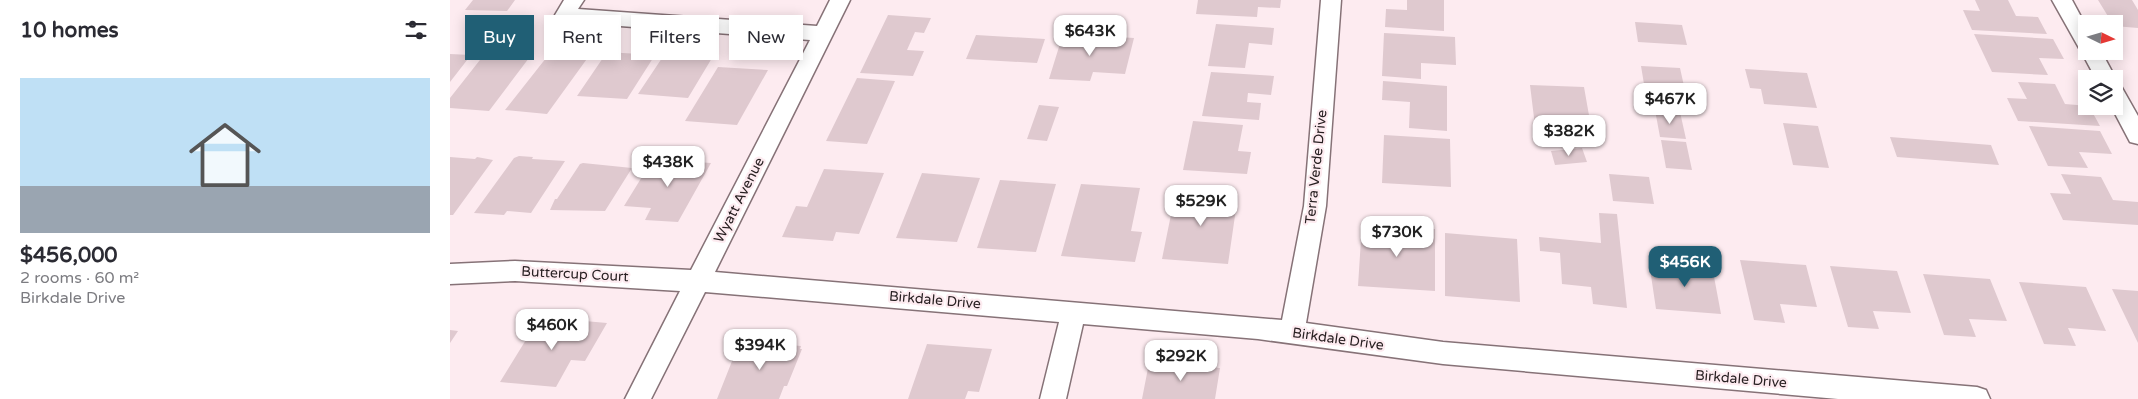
<!DOCTYPE html>
<meta charset="utf-8">
<style>
:root{--surface:#fff;--page:#f2f2f3;--text:#2b2b33;--muted:#7c7c81;--line:#e1e1e2;--accent:#205f75}
body{margin:0;font-family:"Varela Round",sans-serif;background:var(--page);color:var(--text);height:100vh;display:flex;flex-direction:column;font-size:19px;white-space:nowrap}
*{box-sizing:border-box;margin:0}
p{font-size:16px;color:var(--muted)}
.icon{flex:none;width:28px;height:28px;fill:none;stroke:currentColor;stroke-width:2;stroke-linecap:round;stroke-linejoin:round}
.map{position:relative;flex:1;overflow:hidden}
.sheet{display:flex;flex-direction:column;background:var(--surface);width:450px}
.sheet>*{flex:none}
.hud{position:absolute;left:15px;top:15px;width:475px;height:45px;display:flex;gap:10px}
.needle{width:32px;rotate:95deg}
.tools{position:absolute;left:1628px;top:15px;display:grid;gap:10px}
.tools a{display:grid;place-items:center;width:45px;height:45px;border-radius:0px;background:var(--surface);box-shadow:0 2px 12px #0003;font-size:25px}
.price{position:absolute;translate:-50% -42px;padding:0 11px;border-radius:10px;background:#fff;color:#222;font-size:16px;line-height:32px;filter:drop-shadow(0 1px 2px #0008)}
.price::after{content:'';position:absolute;left:50%;top:30px;width:15px;height:11px;margin-left:-8px;background:inherit;clip-path:polygon(0 0,100% 0,50% 100%)}
.price.active{background:var(--accent);color:#fff}
ul{padding:0;list-style:none}
li{display:grid;align-content:center;gap:10px;height:265px;padding:0 20px}
li+li{border-top:1px solid var(--line)}
li span{display:grid;place-items:center;height:155px;border-radius:0px;color:#555}
li>.icon{margin-inline-start:auto}
span .icon{width:90px;height:90px;fill:#fffc;stroke-width:1}
li b{font-size:21px}
h2{display:flex;justify-content:space-between;align-items:center;height:60px;padding:0 20px;font-size:21px}
.chip{padding:0 18px;border-radius:0px;background:var(--surface);box-shadow:0 2px 12px #0003;font-size:18px;line-height:45px}
.chip.active{background:var(--accent);color:#fff}
main{display:flex;flex:1;min-height:0}
.map>svg:first-child{display:block}
.building{fill:#dfc9cf}
.lines{fill:none;stroke-linecap:round;stroke-linejoin:round}
.minor-casing{stroke:#867277;stroke-width:3}
.minor{fill:#fff;fill-rule:evenodd}
.labels{text-anchor:middle;dominant-baseline:central;stroke-width:4.5;stroke-linejoin:round;paint-order:stroke}
.street-label{font-size:14px;fill:#282022;stroke:#fdebf0}
</style>
<main>
<section class="sheet">
<h2>10 homes<svg class="icon" aria-label="filters" viewBox="0 0 24 24"><path d="M4 7h16M4 17h16"/><circle cx="9" cy="7" r="2"/><circle cx="15" cy="17" r="2"/></svg></h2>
<ul>
<li><span style="background:linear-gradient(#bfe0f5 70%,#9aa5b1 0)"><svg class="icon" aria-label="home" viewBox="0 0 24 24"><path d="M3 11l9-7 9 7M6 9v11h12V9"/></svg></span><div><b>$456,000</b><p>2 rooms · 60 m²</p><p>Birkdale Drive</p></div></li>
</ul>
</section>
<div class="map">
<svg width="1688" height="399" viewBox="0 0 1688 399">
<rect width="100%" height="100%" fill="#fdebf0"/>
<!-- building -->
<path class="building" d="M23,0H65L57,11L15,10Z
M748,0H831L830,8L808,7L807,17L746,14Z
M957,0H994V31L935,27L936,9L957,10Z
M1525,0H1558L1566,16L1588,17L1597,34L1522,30L1513,10L1530,11Z
M1648,0H1682L1688,10V28L1664,26Z
M438,15L481,18L474,33L465,32L457,50L474,51L463,76L410,73Z
M1185,22L1232,25L1237,45L1188,42Z
M766,24L824,28L822,45L799,43L795,68L758,66Z
M934,33L1005,37L1006,65L971,63V79L932,76Z
M613,34L638,35L635,45L650,46L653,36L684,38L675,74L643,72L640,81L599,79Z
M1524,34L1603,39L1614,59L1589,58L1598,75L1542,72Z
M526,35L595,39L587,63L516,59Z
M37,51L82,54L39,111L0,108V98Z
M157,52L205,55L177,99L127,96Z
M100,53L139,56L97,114L55,110Z
M0,54L21,55L0,82Z
M214,55L262,58L238,98L188,94Z
M1191,66L1230,68L1234,86H1227L1229,95L1201,93L1200,84H1194Z
M268,67L318,70L287,125L235,121Z
M1295,69L1357,73L1367,108L1314,104L1311,89L1300,88Z
M761,72L824,76L821,95L798,93L797,102L811,103L809,120L752,116Z
M407,78L445,81L417,144L376,141Z
M933,81L997,86V131L959,128L960,102L932,100Z
M1568,82L1605,84L1615,104L1639,106L1650,126L1568,121L1557,98L1577,99Z
M1080,85L1134,87L1140,121H1129L1130,128L1085,126Z
M589,105L609,107L597,141L577,139Z
M1205,110L1230,112L1236,139L1210,137Z
M743,121L793,125L788,151L801,152L797,174L733,170Z
M1333,123L1368,126L1379,168L1343,165Z
M1579,126L1650,131L1662,154L1629,152L1638,168L1598,166Z
M934,135L1000,139L1001,187L932,183Z
M1440,137L1541,145L1549,165L1447,157Z
M1211,140L1236,142L1242,170L1216,168Z
M1132,148L1137,162L1105,165L1101,151Z
M69,156L83,157L82,159L115,161L81,213L57,211L54,215L24,213L64,158Z
M0,157L25,159L27,157L43,160L3,215H0Z
M203,159L261,163L228,222L195,220L201,208L174,206Z
M133,163L182,168L155,211L100,210L105,199H107L130,164Z
M374,169L434,173L409,234L386,232L383,241L332,237L346,206L357,207Z
M472,173L530,178L507,242L446,238Z
M1159,174L1199,177L1204,204L1163,201Z
M1611,174L1651,177L1663,200L1688,202V225L1613,220L1600,193L1621,194Z
M550,180L606,184L586,252L527,248Z
M631,184L690,188L681,231L692,232L685,262L611,256Z
M726,190L788,195L778,264L712,259Z
M1149,213L1167,214L1177,308L1143,304L1141,287L1112,284L1110,253L1090,251L1089,237L1151,243Z
M912,224L985,229V291L908,286Z
M995,233L1067,239L1070,302L995,296Z
M1290,260L1356,265L1367,307L1330,304L1335,323L1304,320Z
M1199,262L1262,266L1271,314L1206,309Z
M1380,266L1447,271L1461,313L1423,311L1429,329L1398,327Z
M1473,274L1540,279L1557,321L1519,319L1526,337L1494,335Z
M1569,282L1636,287L1656,331L1618,328L1626,346L1594,344Z
M1662,289L1688,291V343Z
M90,317L157,323L135,361L121,360L106,387L50,382Z
M0,330L8,331L0,343Z
M299,339L305,340L304,342L351,346L350,349H352L337,386H334L329,399H267L290,341L298,342Z
M477,344L542,349L529,392L518,391L515,399H458Z
M699,363L770,368L765,399H692Z"/>
<g class="lines">
<defs>
<path id="minor" d="M114,0H134L128,9L367,26L380,0H400L265,272L832,320L854,206L871,0H891L876,206L856,323L993,342L1527,387L1536,390L1540,399H1388L993,364L808,339L633,324L616,399H590L609,322L255,292L201,399H175L230,291L65,281L0,284V264L65,261L241,270L360,40L115,22L108,20L105,15Z
M1602,0H1622L1636,26V51H1651L1666,79L1664,83V79H1646L1631,51L1632,49L1629,48Z
M1664,84L1671,86L1688,116V144L1680,142L1661,106H1664Z"/>
</defs>
<!-- minor casing -->
<use href="#minor" class="minor-casing"/>
<!-- minor -->
<use href="#minor" class="minor"/>
</g>
<g class="labels">
<!-- street labels -->
<g class="street-label">
<text transform="translate(866 167) rotate(-84)">Terra Verde Drive</text>
<text transform="translate(289 200) rotate(-63)">Wyatt Avenue</text>
<text transform="translate(125 274) rotate(3)">Buttercup Court</text>
<text transform="translate(485 300) rotate(5)">Birkdale Drive</text>
<text transform="translate(888 339) rotate(8)">Birkdale Drive</text>
<text transform="translate(1291 379) rotate(5)">Birkdale Drive</text>
</g>
</g>
</svg>
<div class="tools">
<a><svg class="needle" viewBox="-14 -14 28 28"><path d="M0-13l5 13h-10z" fill="#e53935"/><path d="M0 13l5-13h-10z" fill="#7c7c81"/></svg></a>
<a><svg class="icon" aria-label="layers" viewBox="0 0 24 24"><path d="M12 4l9 5-9 5-9-5zM3 14l9 5 9-5"/></svg></a>
</div>
<b class="price" style="left:640px;top:57px">$643K</b>
<b class="price" style="left:1220px;top:125px">$467K</b>
<b class="price" style="left:1119px;top:157px">$382K</b>
<b class="price" style="left:218px;top:188px">$438K</b>
<b class="price" style="left:751px;top:227px">$529K</b>
<b class="price" style="left:947px;top:258px">$730K</b>
<b class="price active" style="left:1235px;top:288px">$456K</b>
<b class="price" style="left:102px;top:351px">$460K</b>
<b class="price" style="left:310px;top:371px">$394K</b>
<b class="price" style="left:731px;top:382px">$292K</b>
<div class="hud">
<a class="chip active">Buy</a>
<a class="chip">Rent</a>
<a class="chip">Filters</a>
<a class="chip">New</a>
</div>
</div>
</main>
